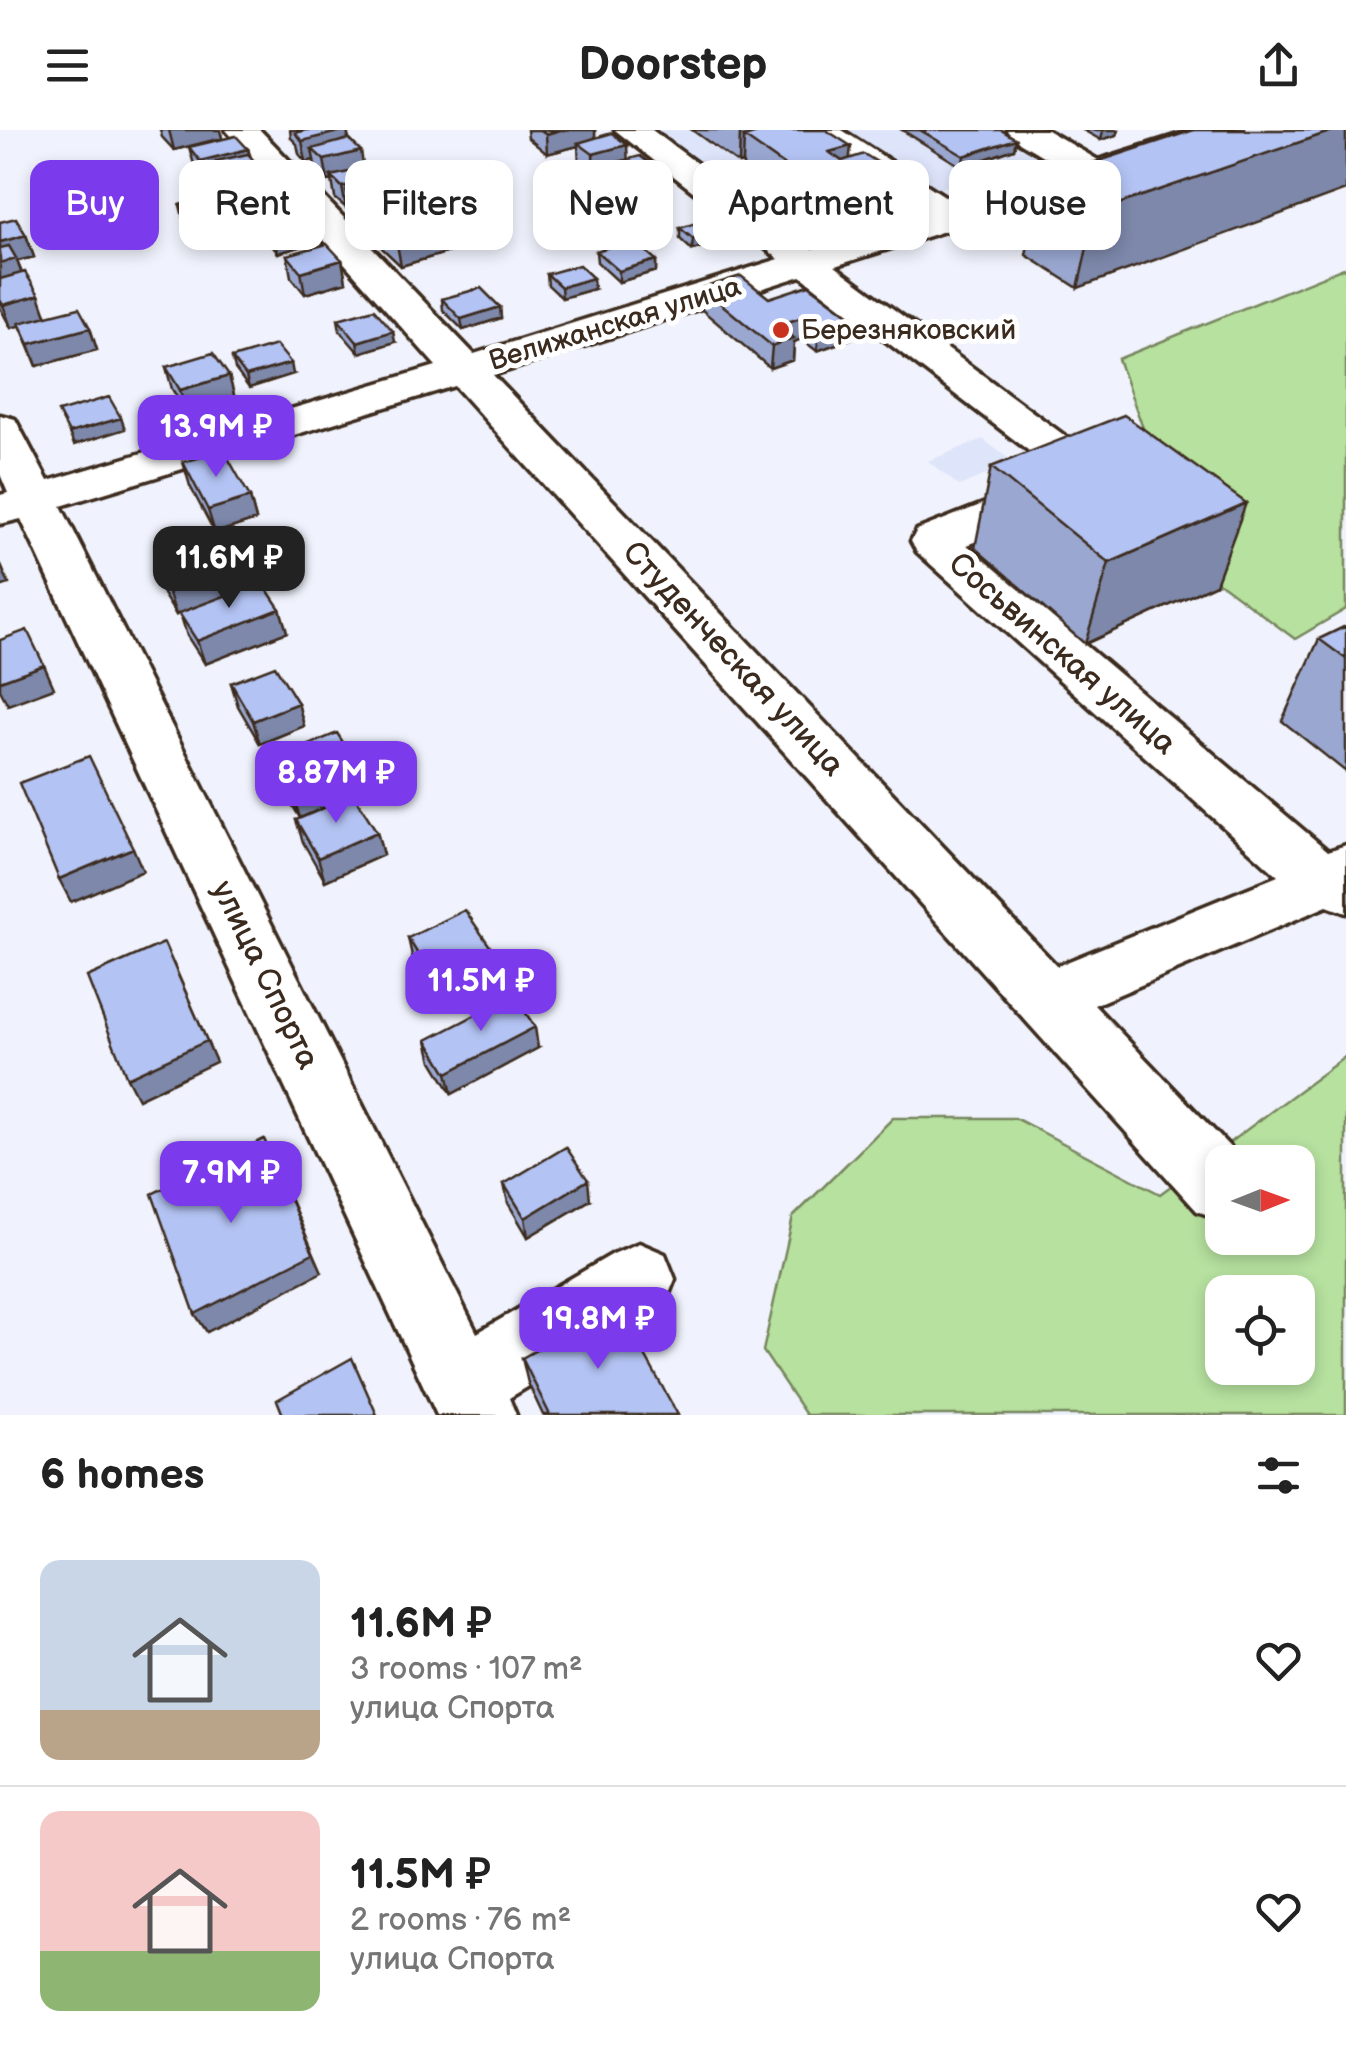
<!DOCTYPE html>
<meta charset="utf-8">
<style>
:root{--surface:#fff;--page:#f2f2f2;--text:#222;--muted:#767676;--line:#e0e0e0;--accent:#7c3aed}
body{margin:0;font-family:"Balsamiq Sans",sans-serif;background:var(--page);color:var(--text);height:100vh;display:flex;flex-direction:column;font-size:38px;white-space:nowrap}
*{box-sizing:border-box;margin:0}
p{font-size:32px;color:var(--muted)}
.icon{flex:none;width:55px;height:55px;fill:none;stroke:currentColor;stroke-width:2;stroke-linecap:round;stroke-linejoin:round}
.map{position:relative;height:1285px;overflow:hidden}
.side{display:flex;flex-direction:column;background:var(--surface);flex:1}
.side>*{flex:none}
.top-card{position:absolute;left:30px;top:30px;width:1288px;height:90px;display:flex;gap:20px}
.needle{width:65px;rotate:89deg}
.tools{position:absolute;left:1205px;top:1015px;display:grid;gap:20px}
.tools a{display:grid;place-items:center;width:110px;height:110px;border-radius:20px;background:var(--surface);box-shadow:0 5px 15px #0003;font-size:50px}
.price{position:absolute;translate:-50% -85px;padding:0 22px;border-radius:20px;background:var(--accent);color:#fff;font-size:32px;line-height:65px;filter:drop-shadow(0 2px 5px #0008)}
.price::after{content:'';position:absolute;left:50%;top:60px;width:30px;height:22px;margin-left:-15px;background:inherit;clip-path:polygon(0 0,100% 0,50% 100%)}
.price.current{background:#222;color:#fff}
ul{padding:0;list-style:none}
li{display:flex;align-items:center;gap:30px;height:250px;padding:0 40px}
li+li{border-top:2px solid var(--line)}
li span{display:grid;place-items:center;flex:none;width:280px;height:200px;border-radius:20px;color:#555}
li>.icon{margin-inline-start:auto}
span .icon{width:120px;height:120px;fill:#fffc;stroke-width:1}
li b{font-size:42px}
h2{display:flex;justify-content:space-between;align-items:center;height:120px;padding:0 40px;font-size:42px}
.tag{padding:0 35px;border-radius:20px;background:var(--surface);box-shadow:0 5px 15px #0003;font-size:35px;line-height:90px}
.tag.current{background:var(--accent);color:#fff}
header{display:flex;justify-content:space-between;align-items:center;height:130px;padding:0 40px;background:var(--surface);font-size:45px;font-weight:700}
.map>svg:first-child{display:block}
.built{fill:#dee5fa}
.green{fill:#b6e19f;stroke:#78865e;stroke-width:2.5;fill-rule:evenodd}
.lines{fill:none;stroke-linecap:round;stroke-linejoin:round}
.minor-casing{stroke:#3b2a1e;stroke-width:7}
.minor{fill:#fff;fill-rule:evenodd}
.wall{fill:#9aa8d1;stroke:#3b2a1e;stroke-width:2.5}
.shaded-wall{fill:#7d88aa;stroke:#3b2a1e;stroke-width:2.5}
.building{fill:#b3c3f3;stroke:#3b2a1e;stroke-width:2.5}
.poi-dot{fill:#c8321e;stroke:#fff;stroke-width:4}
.labels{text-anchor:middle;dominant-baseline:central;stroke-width:10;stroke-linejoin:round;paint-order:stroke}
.far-street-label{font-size:28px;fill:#3b2a1e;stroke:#fff}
.far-poi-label{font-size:28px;fill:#3b2a1e;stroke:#fff;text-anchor:start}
.street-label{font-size:32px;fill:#3b2a1e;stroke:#fff}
</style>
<header><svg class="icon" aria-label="menu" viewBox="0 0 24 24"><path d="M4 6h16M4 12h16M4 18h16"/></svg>Doorstep<svg class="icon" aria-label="share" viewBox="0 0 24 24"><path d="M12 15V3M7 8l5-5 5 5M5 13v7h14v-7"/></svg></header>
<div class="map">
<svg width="1346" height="1285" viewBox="0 0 1346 1285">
<rect width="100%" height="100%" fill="#f0f3fd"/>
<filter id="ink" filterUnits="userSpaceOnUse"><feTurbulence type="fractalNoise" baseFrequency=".01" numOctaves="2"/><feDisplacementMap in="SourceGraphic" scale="20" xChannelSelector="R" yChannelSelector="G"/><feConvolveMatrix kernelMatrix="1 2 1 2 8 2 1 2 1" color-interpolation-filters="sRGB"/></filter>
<g filter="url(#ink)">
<!-- built -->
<path class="built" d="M655,0H990L1039,28L788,106Z
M983,309L1014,333L959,356L928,331Z"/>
<!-- green -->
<path class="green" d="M1346,137V479L1295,509L1107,369L1160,345L1118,229Z
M1346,926V1285H806L763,1221L793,1087L893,988H1015L1160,1064ZM1222,1032H1298V1108H1222ZM1222,1162H1298V1238H1222Z"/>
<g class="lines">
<defs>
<path id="minor" d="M226,0H260L474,224L779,129L615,0H652L812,119L924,84L804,0H842L957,74L1066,40L1011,7L1007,0H1047L1098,30L1193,0H1243L1239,7L835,136L1103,334L1109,344L1102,359L967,415L1328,721L1346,715V783L1327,776L1094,875L1244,1032H1222V1090L1197,1081L455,256L61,376L477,1203L613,1124L639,1113L665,1124L675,1149L665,1174L509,1268L516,1285H437L21,389L0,394V365L8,363L0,344V285L15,289L48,351L436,236ZM801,146L1059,344L917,400L911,411L917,422L1278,746L1057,836L493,245Z"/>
</defs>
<!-- minor casing -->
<use href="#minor" class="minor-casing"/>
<!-- minor -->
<use href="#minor" class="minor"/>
</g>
<!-- wall -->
<path class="wall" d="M160,0H220L222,8L174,20L162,7Z
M290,0H347L349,10L364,38L377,48V52L402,60L405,81L363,94L351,82L350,77L346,78L335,68L332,50L328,51L316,40L314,30L306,32L299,24L297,14L291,8Z
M527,0H595V8L628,29L659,40L660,62L607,77L589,62L588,41L579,34L578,16L547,24L528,8Z
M692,0H826L849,29L882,35L878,66L801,91L793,84V73L743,37V33L739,34Z
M902,0H1001L1016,9L1014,19L962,37Z
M1083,0H1119L1117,5L1101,10Z
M1194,0L1078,158L1026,125L1041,50Z
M189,17L248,19L260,54L231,61L248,80L253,101L202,116L185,96L180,75L229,62L221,53L220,48L205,52L195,38Z
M258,83L314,113L278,123L263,105Z
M0,92L26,105L34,127L17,131L22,143L47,186L90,198L97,220L37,236L20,195L11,198L0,178Z
M378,96L456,120L401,136L382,118Z
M680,98L717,102V113L692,120L680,109Z
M596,121L656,130V141L619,152L597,132Z
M287,125L342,130L346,152L305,164L291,147Z
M547,144L594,159L562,168L548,155Z
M702,158L769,168L850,209L817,221L801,209L794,212L793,230L770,238L702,180Z
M442,169L500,177L501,188L463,200L443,180Z
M338,189L395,212L359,223L340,201Z
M232,228L293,244L249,258L235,239Z
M166,237L229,246L235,269L187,283L172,259Z
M183,332L250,367L256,390L215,403L190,356Z
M991,337L1216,454L1085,514L975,418Z
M155,441L222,442L228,464L280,479L287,502L205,534L187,506L180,483L176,485L163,464Z
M1346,496V642L1282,591L1319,509Z
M231,553L298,573L304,596L260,614L238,576Z
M272,630L359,637L365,660L300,688L279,653Z
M296,690L377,702L383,725L325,751L303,712Z
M408,808L501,850L443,879L413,830Z
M427,910L538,918L452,964L432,931Z
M504,1054L590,1070L528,1107L508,1073Z
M522,1228L678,1285H543L528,1253Z"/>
<!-- shaded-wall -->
<path class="shaded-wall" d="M169,0H220L222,8L174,20Z
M297,0H347L350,20L312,19L314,30L306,32L302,11L298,7Z
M560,0H595V12L578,13V16L547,24L546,4Z
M752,0H792L744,7L743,33L739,34L740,3Z
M1103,0H1119L1117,5L1101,10Z
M1335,0H1346V60L1078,158L1095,82Z
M1016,9L1014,19L962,37L964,26Z
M627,15L628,36L594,45L593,24Z
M851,16L848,45L882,35L878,66L812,87L814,56L829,22Z
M248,19L251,34L256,33L260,54L229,62L224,41L216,31L220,48L205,52L200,31Z
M361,21L364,42L331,46L332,50L328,51L324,30Z
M659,40L660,62L607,77L606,56Z
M377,48L380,66L402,60L405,81L363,94L360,72L347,61L350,77L346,78L342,57Z
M812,77L811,88L801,91L802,80Z
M248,80L253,101L202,116L196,94Z
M310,91L314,113L278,123L274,101Z
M453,98L456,120L401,136L397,114Z
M717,102V113L692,120L693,109Z
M26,105L34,127L17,131L24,150L0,157V112Z
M342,130L346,152L305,164L301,142Z
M656,130V141L619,152V141Z
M593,148L594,159L562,168L561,157Z
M39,165L47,188L11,198L3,175Z
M500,177L501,188L463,200L461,189Z
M803,187L801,209L794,212L793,230L770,238L772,216L778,195Z
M852,187L850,209L817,221L819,199Z
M90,198L97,220L37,236L29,214Z
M393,201L395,212L359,223L357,212Z
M291,233L293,244L249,258L246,246Z
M229,246L235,269L187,283L180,260Z
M121,288L125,299L74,315L69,303Z
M250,367L256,390L215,403L208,380Z
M1246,373L1216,454L1085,514L1109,433Z
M0,433L9,454L0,457Z
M222,442L229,465L176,485L168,461Z
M280,479L287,502L205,534L197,511Z
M44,535L54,558L8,575L0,560V551Z
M298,573L304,596L260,614L253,591Z
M359,637L365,660L300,688L293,665Z
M377,702L383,725L325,751L318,728Z
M133,718L143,741L71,772L59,749Z
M498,828L501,850L443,879L438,857Z
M174,835L216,932L138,969L127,948Z
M535,897L538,918L452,964L447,943Z
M273,1029L322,1142L207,1202L195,1184Z
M588,1050L590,1070L528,1107L525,1088Z"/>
<!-- building -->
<path class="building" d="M306,0H346L302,11L295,3Z
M541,0H560L546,4Z
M767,0H826L851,16L829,22L842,31L864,24L882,35L814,56L744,7Z
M920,0H1001L1016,9L964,26Z
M1194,0H1335L1095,82L1041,50Z
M612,3L627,15L593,24L578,13Z
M236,6L248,19L200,31L189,17Z
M349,9L361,21L324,30L312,19Z
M248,24L256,33L224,41L216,31Z
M640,26L659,40L606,56L588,40Z
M366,38L377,48L342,57L331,46Z
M390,49L402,60L360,72L347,61Z
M231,61L248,80L196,94L180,75Z
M804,70L812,77L802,80L793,73Z
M294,74L310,91L274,101L258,83Z
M434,80L453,98L397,114L378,96Z
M16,88L26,105L0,112V92Z
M703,91L717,102L693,109L680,98Z
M633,110L656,130L619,141L596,121Z
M327,114L342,130L301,142L287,125Z
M9,116L16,128L0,133V118Z
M579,135L593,148L561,157L547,144Z
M25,142L39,165L3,175L0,170V149Z
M741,146L769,168L809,155L852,187L819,199L803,187L778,195L794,208L772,216L702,158Z
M481,158L500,177L461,189L442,169Z
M79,178L90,198L29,214L19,193Z
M374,179L393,201L357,212L338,189Z
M276,215L291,233L246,246L232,228Z
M213,223L229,246L180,260L166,237Z
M109,267L121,288L69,303L58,282Z
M1124,285L1246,373L1109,433L991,337Z
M224,321L250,367L208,380L183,332Z
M208,422L222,442L168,461L155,441Z
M262,452L280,479L197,511L179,483Z
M1346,496V529L1319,509Z
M27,500L44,535L0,551V510Z
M275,536L298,573L253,591L231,553Z
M337,603L359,637L293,665L272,630Z
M89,626L133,718L59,749L19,653Z
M354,665L377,702L318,728L296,690Z
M465,780L498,828L438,857L408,808Z
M164,813L207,911L127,948L87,847Z
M514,865L535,897L447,943L427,910Z
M264,1009L313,1123L195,1184L152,1064Z
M566,1017L588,1050L525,1088L504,1054Z
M617,1175L678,1285H550L522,1228Z
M352,1228L377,1285H283L277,1270Z"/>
</g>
<!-- markers -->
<circle class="poi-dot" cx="781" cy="200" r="10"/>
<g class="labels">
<!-- far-street labels -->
<g class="far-street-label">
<text transform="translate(615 194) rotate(-17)">Велижанская улица</text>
</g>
<!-- far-poi labels -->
<g class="far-poi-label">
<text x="801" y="200">Березняковский</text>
</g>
<!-- street labels -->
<g class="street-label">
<text transform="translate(1062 524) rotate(41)">Сосьвинская улица</text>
<text transform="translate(733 529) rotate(47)">Студенческая улица</text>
<text transform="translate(265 845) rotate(64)">улица Спорта</text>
</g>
</g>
</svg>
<div class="tools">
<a><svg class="needle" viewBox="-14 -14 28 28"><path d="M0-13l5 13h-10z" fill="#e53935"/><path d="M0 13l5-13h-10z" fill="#767676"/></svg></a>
<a><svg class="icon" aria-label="locate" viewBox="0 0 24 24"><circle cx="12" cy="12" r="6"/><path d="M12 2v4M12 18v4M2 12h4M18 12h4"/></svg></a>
</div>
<b class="price" style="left:216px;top:350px">13.9M ₽</b>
<b class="price current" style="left:229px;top:481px">11.6M ₽</b>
<b class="price" style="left:336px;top:696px">8.87M ₽</b>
<b class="price" style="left:481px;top:904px">11.5M ₽</b>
<b class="price" style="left:231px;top:1096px">7.9M ₽</b>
<b class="price" style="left:598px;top:1242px">19.8M ₽</b>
<div class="top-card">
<a class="tag current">Buy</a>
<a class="tag">Rent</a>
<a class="tag">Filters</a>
<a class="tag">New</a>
<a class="tag">Apartment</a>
<a class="tag">House</a>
</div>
</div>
<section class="side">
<h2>6 homes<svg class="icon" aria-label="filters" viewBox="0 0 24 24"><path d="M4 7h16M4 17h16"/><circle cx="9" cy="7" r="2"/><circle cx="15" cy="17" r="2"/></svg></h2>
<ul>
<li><span style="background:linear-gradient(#c9d6e8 75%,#b9a48a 0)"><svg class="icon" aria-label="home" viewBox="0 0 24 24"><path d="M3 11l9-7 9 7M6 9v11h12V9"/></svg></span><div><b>11.6M ₽</b><p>3 rooms · 107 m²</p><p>улица Спорта</p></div><svg class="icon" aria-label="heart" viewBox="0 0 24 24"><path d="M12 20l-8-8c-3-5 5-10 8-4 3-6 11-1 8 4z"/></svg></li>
<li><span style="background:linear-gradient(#f6c9c9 70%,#8fb573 0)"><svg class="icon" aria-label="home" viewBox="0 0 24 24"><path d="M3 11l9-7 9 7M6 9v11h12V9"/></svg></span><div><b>11.5M ₽</b><p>2 rooms · 76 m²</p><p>улица Спорта</p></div><svg class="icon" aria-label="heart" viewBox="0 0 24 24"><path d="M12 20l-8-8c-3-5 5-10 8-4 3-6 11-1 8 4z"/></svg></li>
</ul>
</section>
